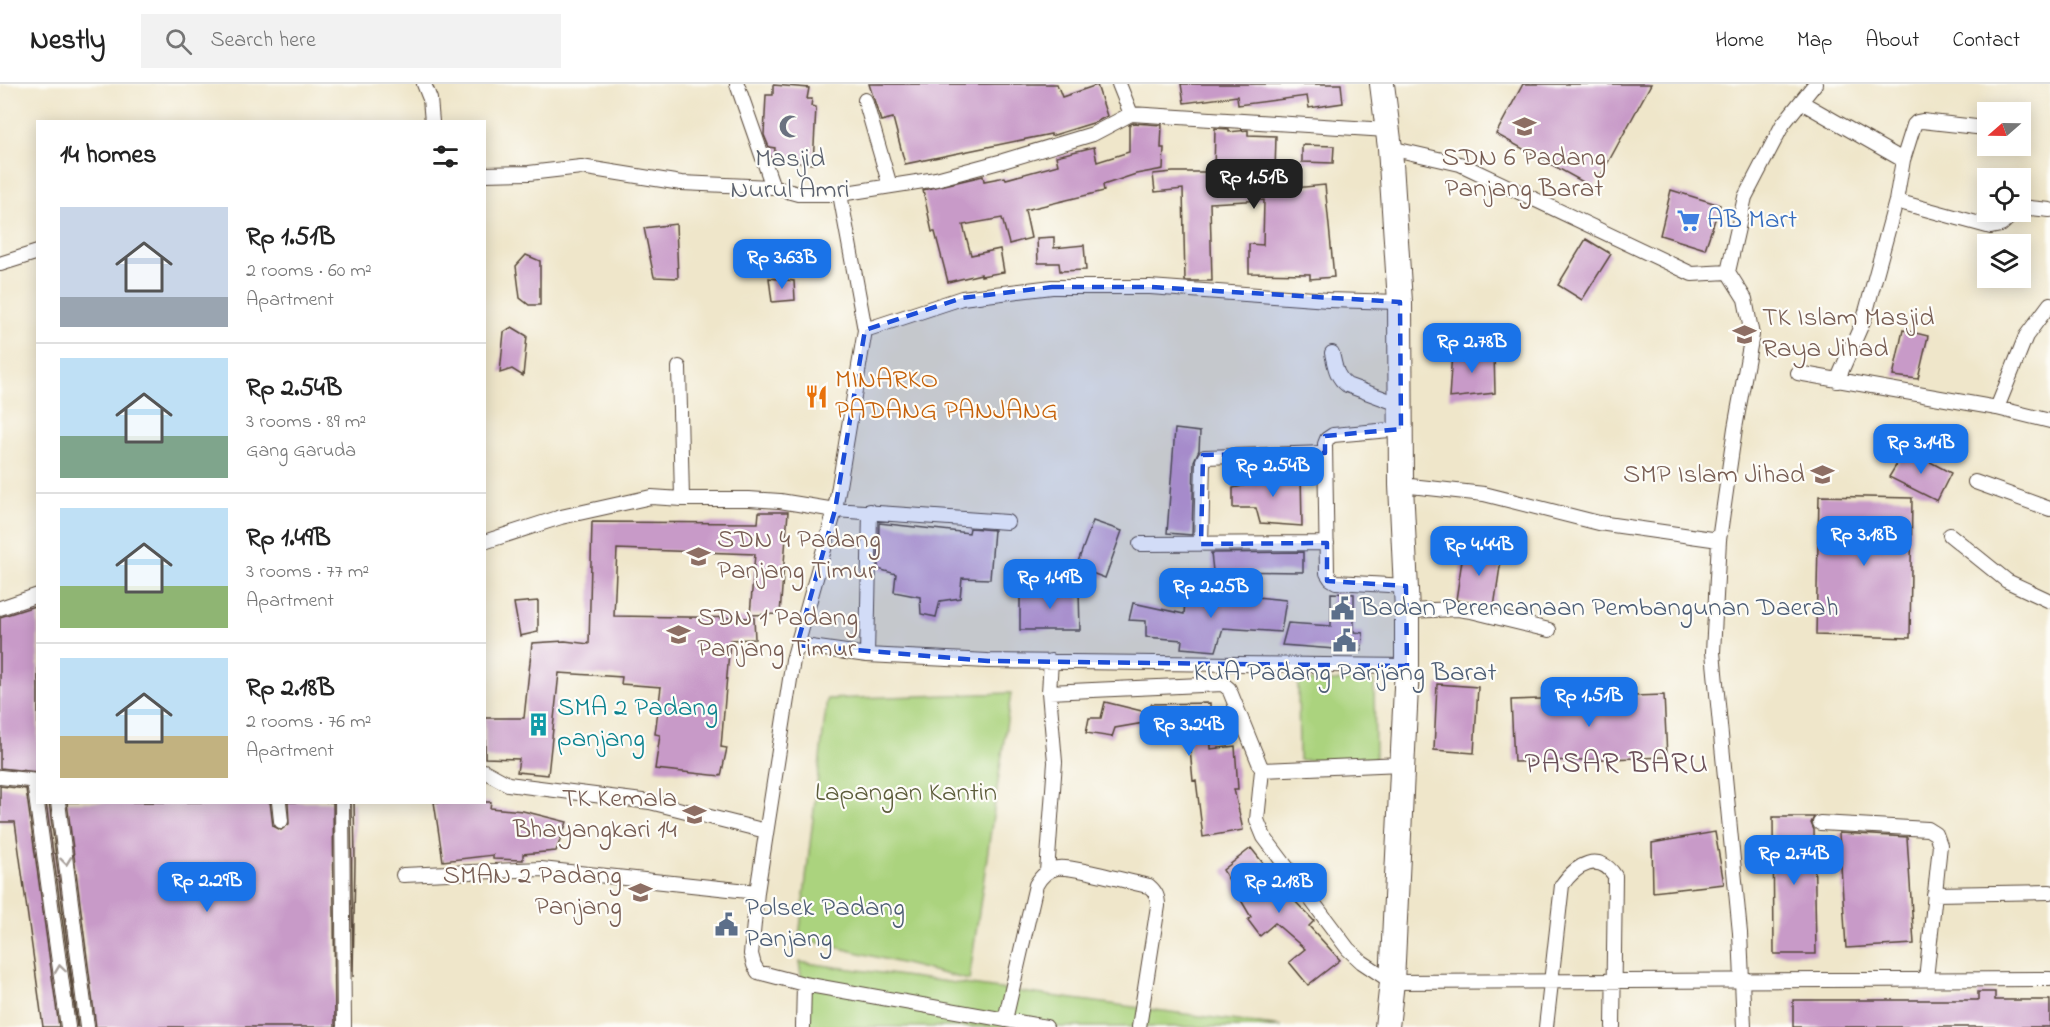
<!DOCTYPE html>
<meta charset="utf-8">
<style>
:root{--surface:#fff;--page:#f2f2f2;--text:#222;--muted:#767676;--line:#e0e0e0;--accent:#1a73e8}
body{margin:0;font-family:"Indie Flower",sans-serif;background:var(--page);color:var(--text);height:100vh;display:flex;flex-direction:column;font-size:22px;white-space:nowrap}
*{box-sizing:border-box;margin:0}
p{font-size:20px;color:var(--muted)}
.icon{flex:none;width:33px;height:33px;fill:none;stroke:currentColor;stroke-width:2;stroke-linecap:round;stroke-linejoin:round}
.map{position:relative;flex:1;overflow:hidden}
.drawer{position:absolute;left:36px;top:36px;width:450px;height:684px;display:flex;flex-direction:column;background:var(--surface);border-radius:0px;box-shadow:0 3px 15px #0003}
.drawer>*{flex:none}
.needle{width:39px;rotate:250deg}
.buttons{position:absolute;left:1977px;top:18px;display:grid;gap:12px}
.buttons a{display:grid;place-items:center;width:54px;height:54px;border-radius:0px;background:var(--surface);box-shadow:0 3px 15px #0003;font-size:30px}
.price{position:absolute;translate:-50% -51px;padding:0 14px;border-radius:12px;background:var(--accent);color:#fff;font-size:20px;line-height:39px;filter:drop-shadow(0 2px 3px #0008)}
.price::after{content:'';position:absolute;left:50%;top:36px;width:18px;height:14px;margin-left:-9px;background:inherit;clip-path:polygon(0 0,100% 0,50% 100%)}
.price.selected{background:#222;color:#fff}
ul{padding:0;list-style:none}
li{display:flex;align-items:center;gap:18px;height:150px;padding:0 24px}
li+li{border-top:2px solid var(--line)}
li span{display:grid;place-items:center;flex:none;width:168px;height:120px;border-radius:0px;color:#555}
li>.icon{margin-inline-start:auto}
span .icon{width:72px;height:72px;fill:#fffc;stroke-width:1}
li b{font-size:26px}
h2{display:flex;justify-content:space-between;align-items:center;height:72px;padding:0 24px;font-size:26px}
header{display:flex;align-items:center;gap:36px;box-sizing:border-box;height:84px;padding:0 30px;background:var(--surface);border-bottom:2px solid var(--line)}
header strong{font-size:28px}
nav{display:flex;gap:33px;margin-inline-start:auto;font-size:21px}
.search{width:420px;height:54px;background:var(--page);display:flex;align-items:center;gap:15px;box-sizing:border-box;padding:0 21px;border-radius:0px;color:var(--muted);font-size:22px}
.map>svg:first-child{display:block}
.green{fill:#abd37e;stroke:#737e4e;stroke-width:1.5}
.building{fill:#c89ac8}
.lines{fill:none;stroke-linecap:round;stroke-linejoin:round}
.minor-casing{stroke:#564638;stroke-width:16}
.trunk-casing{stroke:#564638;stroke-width:26}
.minor{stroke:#fff;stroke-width:14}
.trunk{stroke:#fff;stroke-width:24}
.oneway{stroke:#a79f9a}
.marked{fill:#1d4ed8;fill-opacity:0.2;stroke:#1d4ed8;stroke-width:4.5;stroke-dasharray:12 8;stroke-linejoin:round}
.labels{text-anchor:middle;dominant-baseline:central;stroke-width:4.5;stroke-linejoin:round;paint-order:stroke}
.education-label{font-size:27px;fill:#785e54;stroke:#fdfcf7;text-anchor:start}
.worship-label{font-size:27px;fill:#5b616d;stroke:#fdfcf7}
.shop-label{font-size:27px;fill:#366cbe;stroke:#fdfcf7;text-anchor:start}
.food-label{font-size:27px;fill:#c56008;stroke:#fdfcf7;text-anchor:start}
.service-label{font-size:27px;fill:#4e5e75;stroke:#fdfcf7;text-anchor:start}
.culture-label{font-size:27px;fill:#0d838f;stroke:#fdfcf7;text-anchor:start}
.park-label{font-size:27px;fill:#5d5d3b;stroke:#fdfcf7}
.quarter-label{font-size:30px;letter-spacing:1.5px;fill:#6c515a;stroke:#fdfcf7}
</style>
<header>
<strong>Nestly</strong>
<div class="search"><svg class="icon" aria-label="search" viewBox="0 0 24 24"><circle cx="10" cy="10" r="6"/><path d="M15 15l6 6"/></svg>Search here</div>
<nav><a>Home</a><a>Map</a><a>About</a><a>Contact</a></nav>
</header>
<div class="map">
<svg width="2050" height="943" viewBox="0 0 2050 943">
<rect width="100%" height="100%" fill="#fdfcf7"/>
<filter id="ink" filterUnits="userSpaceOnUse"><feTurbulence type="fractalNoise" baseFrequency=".0167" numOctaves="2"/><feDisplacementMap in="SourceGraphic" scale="12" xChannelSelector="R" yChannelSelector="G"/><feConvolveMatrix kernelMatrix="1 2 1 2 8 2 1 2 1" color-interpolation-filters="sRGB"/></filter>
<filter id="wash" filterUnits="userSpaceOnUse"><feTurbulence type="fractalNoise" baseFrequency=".008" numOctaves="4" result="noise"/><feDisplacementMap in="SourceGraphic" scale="24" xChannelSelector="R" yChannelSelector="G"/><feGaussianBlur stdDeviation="1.35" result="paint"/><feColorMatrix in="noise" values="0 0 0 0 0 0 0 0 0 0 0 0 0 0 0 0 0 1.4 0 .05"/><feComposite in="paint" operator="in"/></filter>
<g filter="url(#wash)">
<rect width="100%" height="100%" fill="#efe6ca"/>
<!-- green -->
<path class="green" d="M1298,597H1374L1375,675L1299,676Z
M1011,609L969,896L799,854L827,615Z
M799,878L1282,943H808Z"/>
<g id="blocks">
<!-- building -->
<path class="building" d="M869,0H1057L1062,13L1097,1L1107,32L1096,38L1051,52V50L905,80L893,34L881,37Z
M1181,0H1341L1343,19L1309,24L1307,12L1238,21L1237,12L1184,19Z
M1523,0H1651L1594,104L1496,50Z
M773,1L809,4L807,15H812L811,22L816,23L813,80L774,76L775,64L769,63L764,51L766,11H773Z
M1133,39L1162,41L1161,64H1164L1163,85L1136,90L1103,101L1104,107L1025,126L1031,154L1009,160L1002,134L963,141L971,171L1000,165L1004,188L981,192V190L948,198L935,148H932L923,106L983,92L984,97L1005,93L1006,95L1058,81L1056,72L1094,63L1097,78L1129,68V41Z
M1215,44L1229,45V48L1248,46V51L1276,52L1275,88L1283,87L1284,105L1325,101L1334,193L1310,195V190L1249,189V160L1263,161L1264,116L1210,119L1212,197H1185L1183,105L1155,108L1153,90L1173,88H1214Z
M1302,61L1334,62L1333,79L1302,78Z
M1671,106L1720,121L1705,165L1660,151Z
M676,140L678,194L654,193L644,144Z
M1054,153V164L1084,161L1086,186L1060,187L1059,179H1038L1037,154Z
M1586,155L1611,170L1582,216L1558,201Z
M526,171L540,177V221H529L520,214L516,182Z
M769,194L794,197L795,216L772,218Z
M512,243L527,252L523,292L512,285L500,289L504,248Z
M1903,246L1928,252L1918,295L1893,292Z
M1452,268H1494L1495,309L1449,314Z
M1175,345L1200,348L1199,366L1194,377L1192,451L1167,449Z
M1906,365L1951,389L1937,417L1889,393Z
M1260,386L1301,389L1302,442L1260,439L1256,424H1233V404L1255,399Z
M1819,412L1912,414L1910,554L1816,551Z
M759,428H788L780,530L750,531L755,470L617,465L614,532L754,534L755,555L730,556L721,663L727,664L721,692L655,685L660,651L655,650L661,603L621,600L622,593L559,589L548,691L517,688L519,675L485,674V634H524L532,559L565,557L589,560L592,438L758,439Z
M1093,437L1122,447L1105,494L1076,483Z
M879,439L969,449L970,444L994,446L990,495L962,494L960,514L940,517L936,533L921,530L920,513L894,508L896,490L878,485Z
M1464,463L1502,469L1494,523L1456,516Z
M1303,468V488L1213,487L1211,469Z
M1020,506H1079L1080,546H1020Z
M1206,508L1286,516L1281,548L1223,544L1216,567L1181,564L1182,556L1146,553V537L1129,536L1133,519L1184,530L1185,517H1202Z
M1331,509L1354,510V548L1363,549L1362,567L1282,561L1288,539L1331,542Z
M538,517V548L520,552L514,519Z
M38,521V688L0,684V533Z
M1437,600L1478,603L1474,669L1434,666Z
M1664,611L1667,673L1514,678L1511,616Z
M1105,618L1150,629L1151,620L1210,619L1211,665L1235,662L1238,705H1234L1243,746L1203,753L1196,696L1193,697L1188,644H1150V638L1115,644L1112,653L1086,649L1089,634H1101Z
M0,702L26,705L59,943H43L15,738H0Z
M46,718H49L78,943H77Z
M67,718H270L273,742L281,746L289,740L288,718H333L335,943H96Z
M351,718H354L355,777L353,893Z
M434,718H491L490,724L523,727L567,738L556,767L523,770V776L493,775V771L443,777Z
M1773,733H1814L1811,739L1814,746L1816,870H1774Z
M1715,748L1724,800L1653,808L1652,759Z
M1839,749L1907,753L1914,860L1846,864Z
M1251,764L1271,789L1269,790L1314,837L1309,842L1340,876L1308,901L1289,878L1305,865L1275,839L1260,852L1248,836L1251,833L1223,786Z
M1978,908H1995V916H2050V943H1793V916H1978Z"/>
</g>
</g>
<g filter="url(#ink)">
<use href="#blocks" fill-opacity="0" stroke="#564638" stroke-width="1.5"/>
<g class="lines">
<defs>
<path id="minor" d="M424,0L430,15L432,38
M737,0L773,103
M1119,0L1131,30
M865,16L890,102
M1801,18L1903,76
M1390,64L1460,80L1692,190L1728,188
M484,90L529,89L581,83L681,99L773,103L798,110H840L865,246L835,426L793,576L757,808L751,870L754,881L758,888L804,900L1046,943
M840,110L936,95L1003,77L1093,50L1131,30L1387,46
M1896,117L1991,143L2001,141L2015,128
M2020,123L2050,126
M0,180L38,168
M865,246L962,214L1052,203H1150L1328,216L1400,218
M1332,269C1335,282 1336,293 1347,301L1401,321
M679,283L682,415
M1798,289L1997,324L2050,337
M1837,297L1864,235L1896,117L1903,76L1914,41L1917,38L1922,37L1985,44
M1997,324L2026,252L2050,220
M1401,345L1333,351L1327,355L1325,360L1327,489L1331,495L1336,498L1406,502
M1975,398L2050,425
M1401,401L1484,410L1599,439L1719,456
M1950,451L2007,497L2050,517
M484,458L561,433L651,413L682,415H749L780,417L835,426L1007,438
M1140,460L1327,459
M1201,460L1203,377L1205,373L1325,369
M0,524L38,511
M1407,527L1458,525L1471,527L1549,546
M797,561L867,571L988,577L1407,582
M867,571L870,427
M1051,577L1049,608L1223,600L1229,605L1262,686L1257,736L1264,753L1348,865L1362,878L1392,898L2050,895
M1262,686L1402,680
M484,687L508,700L650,718L766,747
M0,693L38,697
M34,698L68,943
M58,718L87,943
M279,718L281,737
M342,718L344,943
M1820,739L1928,745L1936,750L1940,761L1926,895
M1047,788L1055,678L1049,608
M403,791L541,785L757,808
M1934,810L2050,808
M1005,936L1036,801C1041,792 1047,786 1057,784C1071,781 1132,799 1149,802C1156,808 1158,813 1158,822L1139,943
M803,943L804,900
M1546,943L1562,801C1576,781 1599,767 1615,792L1613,943
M1744,943L1740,849L1713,568L1719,456L1735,344L1752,251L1745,215L1728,188L1745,113L1783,40L1815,0"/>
<path id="trunk" d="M1382,0L1390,64L1400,218L1401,401L1407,527V582L1392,898L1387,943"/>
</defs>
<!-- minor casing -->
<use href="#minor" class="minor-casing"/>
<!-- trunk casing -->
<use href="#trunk" class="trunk-casing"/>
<!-- minor -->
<use href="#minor" class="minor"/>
<!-- trunk -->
<use href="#trunk" class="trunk"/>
</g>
<!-- one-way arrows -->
<defs><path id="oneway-chevron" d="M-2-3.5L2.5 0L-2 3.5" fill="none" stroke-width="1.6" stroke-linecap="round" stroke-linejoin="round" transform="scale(1.5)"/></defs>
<g class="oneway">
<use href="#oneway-chevron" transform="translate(66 777) rotate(83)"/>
<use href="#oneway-chevron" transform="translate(60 885) rotate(-98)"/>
</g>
</g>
<!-- marked area -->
<path class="marked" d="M1052,203H1150L1400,218L1401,345L1325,352V369L1203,371L1201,460L1327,459V497L1406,502L1407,582L988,577L797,561L835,426L865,246L962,214Z"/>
<!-- icons -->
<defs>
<symbol id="school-bare" viewBox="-9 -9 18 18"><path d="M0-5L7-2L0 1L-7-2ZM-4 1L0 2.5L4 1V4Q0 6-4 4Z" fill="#8d6e63" stroke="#fdfcf7" stroke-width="2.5" paint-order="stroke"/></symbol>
<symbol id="mosque-bare" viewBox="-9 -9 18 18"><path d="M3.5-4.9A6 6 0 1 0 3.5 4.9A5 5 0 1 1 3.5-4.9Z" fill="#6b7280" stroke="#fdfcf7" stroke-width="2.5" paint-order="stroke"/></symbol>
<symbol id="supermarket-bare" viewBox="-9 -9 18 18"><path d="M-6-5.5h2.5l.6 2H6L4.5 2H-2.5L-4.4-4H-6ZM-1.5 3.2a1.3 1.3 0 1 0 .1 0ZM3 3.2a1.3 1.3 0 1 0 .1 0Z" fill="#3f7fe0" stroke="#fdfcf7" stroke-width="2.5" paint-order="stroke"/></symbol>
<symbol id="restaurant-bare" viewBox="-9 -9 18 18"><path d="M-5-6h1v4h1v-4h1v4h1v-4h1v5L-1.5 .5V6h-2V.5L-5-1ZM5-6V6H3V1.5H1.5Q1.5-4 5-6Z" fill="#e8710a" stroke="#fdfcf7" stroke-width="2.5" paint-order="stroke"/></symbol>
<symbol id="civic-bare" viewBox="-9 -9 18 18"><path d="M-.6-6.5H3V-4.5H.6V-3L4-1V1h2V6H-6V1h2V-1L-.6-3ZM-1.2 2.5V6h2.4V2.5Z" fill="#5c6f8a" stroke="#fdfcf7" stroke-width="2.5" paint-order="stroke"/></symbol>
<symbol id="building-bare" viewBox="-9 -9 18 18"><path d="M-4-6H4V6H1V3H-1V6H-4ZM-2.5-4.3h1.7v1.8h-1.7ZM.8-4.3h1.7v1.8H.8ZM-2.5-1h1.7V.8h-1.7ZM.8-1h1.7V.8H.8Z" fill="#0f9aa8" stroke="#fdfcf7" stroke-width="2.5" paint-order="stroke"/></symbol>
</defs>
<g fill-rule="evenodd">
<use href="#school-bare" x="1508" y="26" width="33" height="33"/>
<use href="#mosque-bare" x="774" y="26" width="33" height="33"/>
<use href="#supermarket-bare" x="1672" y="120" width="33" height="33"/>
<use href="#school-bare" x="1728" y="234" width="33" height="33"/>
<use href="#restaurant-bare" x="800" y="296" width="33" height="33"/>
<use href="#school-bare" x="1806" y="374" width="33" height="33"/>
<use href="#school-bare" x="682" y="456" width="33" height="33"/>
<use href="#civic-bare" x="1326" y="508" width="33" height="33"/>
<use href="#school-bare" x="662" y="534" width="33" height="33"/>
<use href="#civic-bare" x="1328" y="540" width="33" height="33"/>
<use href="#building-bare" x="522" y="624" width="33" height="33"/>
<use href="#school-bare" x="678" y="714" width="33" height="33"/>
<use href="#school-bare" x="624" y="792" width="33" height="33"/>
<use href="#civic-bare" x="710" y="824" width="33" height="33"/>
</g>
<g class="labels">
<!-- education labels -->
<g class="education-label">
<text x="1524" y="74" text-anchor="middle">SDN 6 Padang<tspan x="1524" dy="31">Panjang Barat</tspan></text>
<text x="1762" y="234">TK Islam Masjid<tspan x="1762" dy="31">Raya Jihad</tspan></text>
<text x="1805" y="391" text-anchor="end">SMP Islam Jihad</text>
<text x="717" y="456">SDN 4 Padang<tspan x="717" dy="31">Panjang Timur</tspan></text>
<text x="697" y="534">SDN 1 Padang<tspan x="697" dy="31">Panjang Timur</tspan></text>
<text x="677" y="715" text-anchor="end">TK Kemala<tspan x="677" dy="31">Bhayangkari 14</tspan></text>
<text x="622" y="792" text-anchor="end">SMAN 2 Padang<tspan x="622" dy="31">Panjang</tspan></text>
</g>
<!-- worship labels -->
<g class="worship-label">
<text x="790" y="75">Masjid<tspan x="790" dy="31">Nurul Amri</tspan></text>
</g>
<!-- shop labels -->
<g class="shop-label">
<text x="1707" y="136">AB Mart</text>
</g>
<!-- food labels -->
<g class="food-label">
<text x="835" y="296">MINARKO<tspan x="835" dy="31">PADANG PANJANG</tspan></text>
</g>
<!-- service labels -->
<g class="service-label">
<text x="1360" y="524">Badan Perencanaan Pembangunan Daerah</text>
<text x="1345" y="589" text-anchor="middle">KUA Padang Panjang Barat</text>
<text x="745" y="824">Polsek Padang<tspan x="745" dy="31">Panjang</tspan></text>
</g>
<!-- culture labels -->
<g class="culture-label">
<text x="557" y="624">SMA 2 Padang<tspan x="557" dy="31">panjang</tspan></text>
</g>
<!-- park labels -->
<g class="park-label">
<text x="906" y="709">Lapangan Kantin</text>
</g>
<!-- quarter labels -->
<g class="quarter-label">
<text x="1617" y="681">PASAR BARU</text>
</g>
</g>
</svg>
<div class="buttons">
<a><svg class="needle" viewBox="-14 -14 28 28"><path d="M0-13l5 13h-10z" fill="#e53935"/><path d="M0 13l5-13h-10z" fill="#767676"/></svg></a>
<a><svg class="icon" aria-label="locate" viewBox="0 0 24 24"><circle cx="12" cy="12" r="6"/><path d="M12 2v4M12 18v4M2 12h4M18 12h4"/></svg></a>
<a><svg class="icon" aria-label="layers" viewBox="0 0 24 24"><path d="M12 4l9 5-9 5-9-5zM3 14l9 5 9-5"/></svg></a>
</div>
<b class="price selected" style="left:1254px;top:126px">Rp 1.51B</b>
<b class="price" style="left:782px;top:206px">Rp 3.63B</b>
<b class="price" style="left:1472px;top:290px">Rp 2.78B</b>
<b class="price" style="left:1921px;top:391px">Rp 3.14B</b>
<b class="price" style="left:1273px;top:414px">Rp 2.54B</b>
<b class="price" style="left:1864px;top:483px">Rp 3.18B</b>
<b class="price" style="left:1479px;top:493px">Rp 4.44B</b>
<b class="price" style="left:1050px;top:526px">Rp 1.49B</b>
<b class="price" style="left:1211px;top:535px">Rp 2.25B</b>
<b class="price" style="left:1589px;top:644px">Rp 1.51B</b>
<b class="price" style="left:1189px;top:673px">Rp 3.24B</b>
<b class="price" style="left:1794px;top:802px">Rp 2.74B</b>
<b class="price" style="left:207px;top:829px">Rp 2.29B</b>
<b class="price" style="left:1279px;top:830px">Rp 2.18B</b>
<section class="drawer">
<h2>14 homes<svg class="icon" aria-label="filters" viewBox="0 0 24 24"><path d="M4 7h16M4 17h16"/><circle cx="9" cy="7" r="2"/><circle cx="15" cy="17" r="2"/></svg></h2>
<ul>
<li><span style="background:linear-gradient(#c9d6e8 75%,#9aa5b1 0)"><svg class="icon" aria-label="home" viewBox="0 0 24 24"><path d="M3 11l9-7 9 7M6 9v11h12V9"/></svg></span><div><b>Rp 1.51B</b><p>2 rooms · 60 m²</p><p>Apartment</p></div></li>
<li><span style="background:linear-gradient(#bfe0f5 65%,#7fa58c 0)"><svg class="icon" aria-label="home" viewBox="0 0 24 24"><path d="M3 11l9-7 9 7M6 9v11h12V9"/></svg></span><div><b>Rp 2.54B</b><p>3 rooms · 89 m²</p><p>Gang Garuda</p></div></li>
<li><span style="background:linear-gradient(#bfe0f5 65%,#8fb573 0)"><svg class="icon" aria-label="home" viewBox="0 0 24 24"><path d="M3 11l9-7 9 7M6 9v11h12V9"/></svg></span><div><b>Rp 1.49B</b><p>3 rooms · 77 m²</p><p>Apartment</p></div></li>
<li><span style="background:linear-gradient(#bfe0f5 65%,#c2b280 0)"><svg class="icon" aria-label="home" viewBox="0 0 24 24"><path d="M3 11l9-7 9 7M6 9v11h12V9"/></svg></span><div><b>Rp 2.18B</b><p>2 rooms · 76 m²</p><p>Apartment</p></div></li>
</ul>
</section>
</div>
